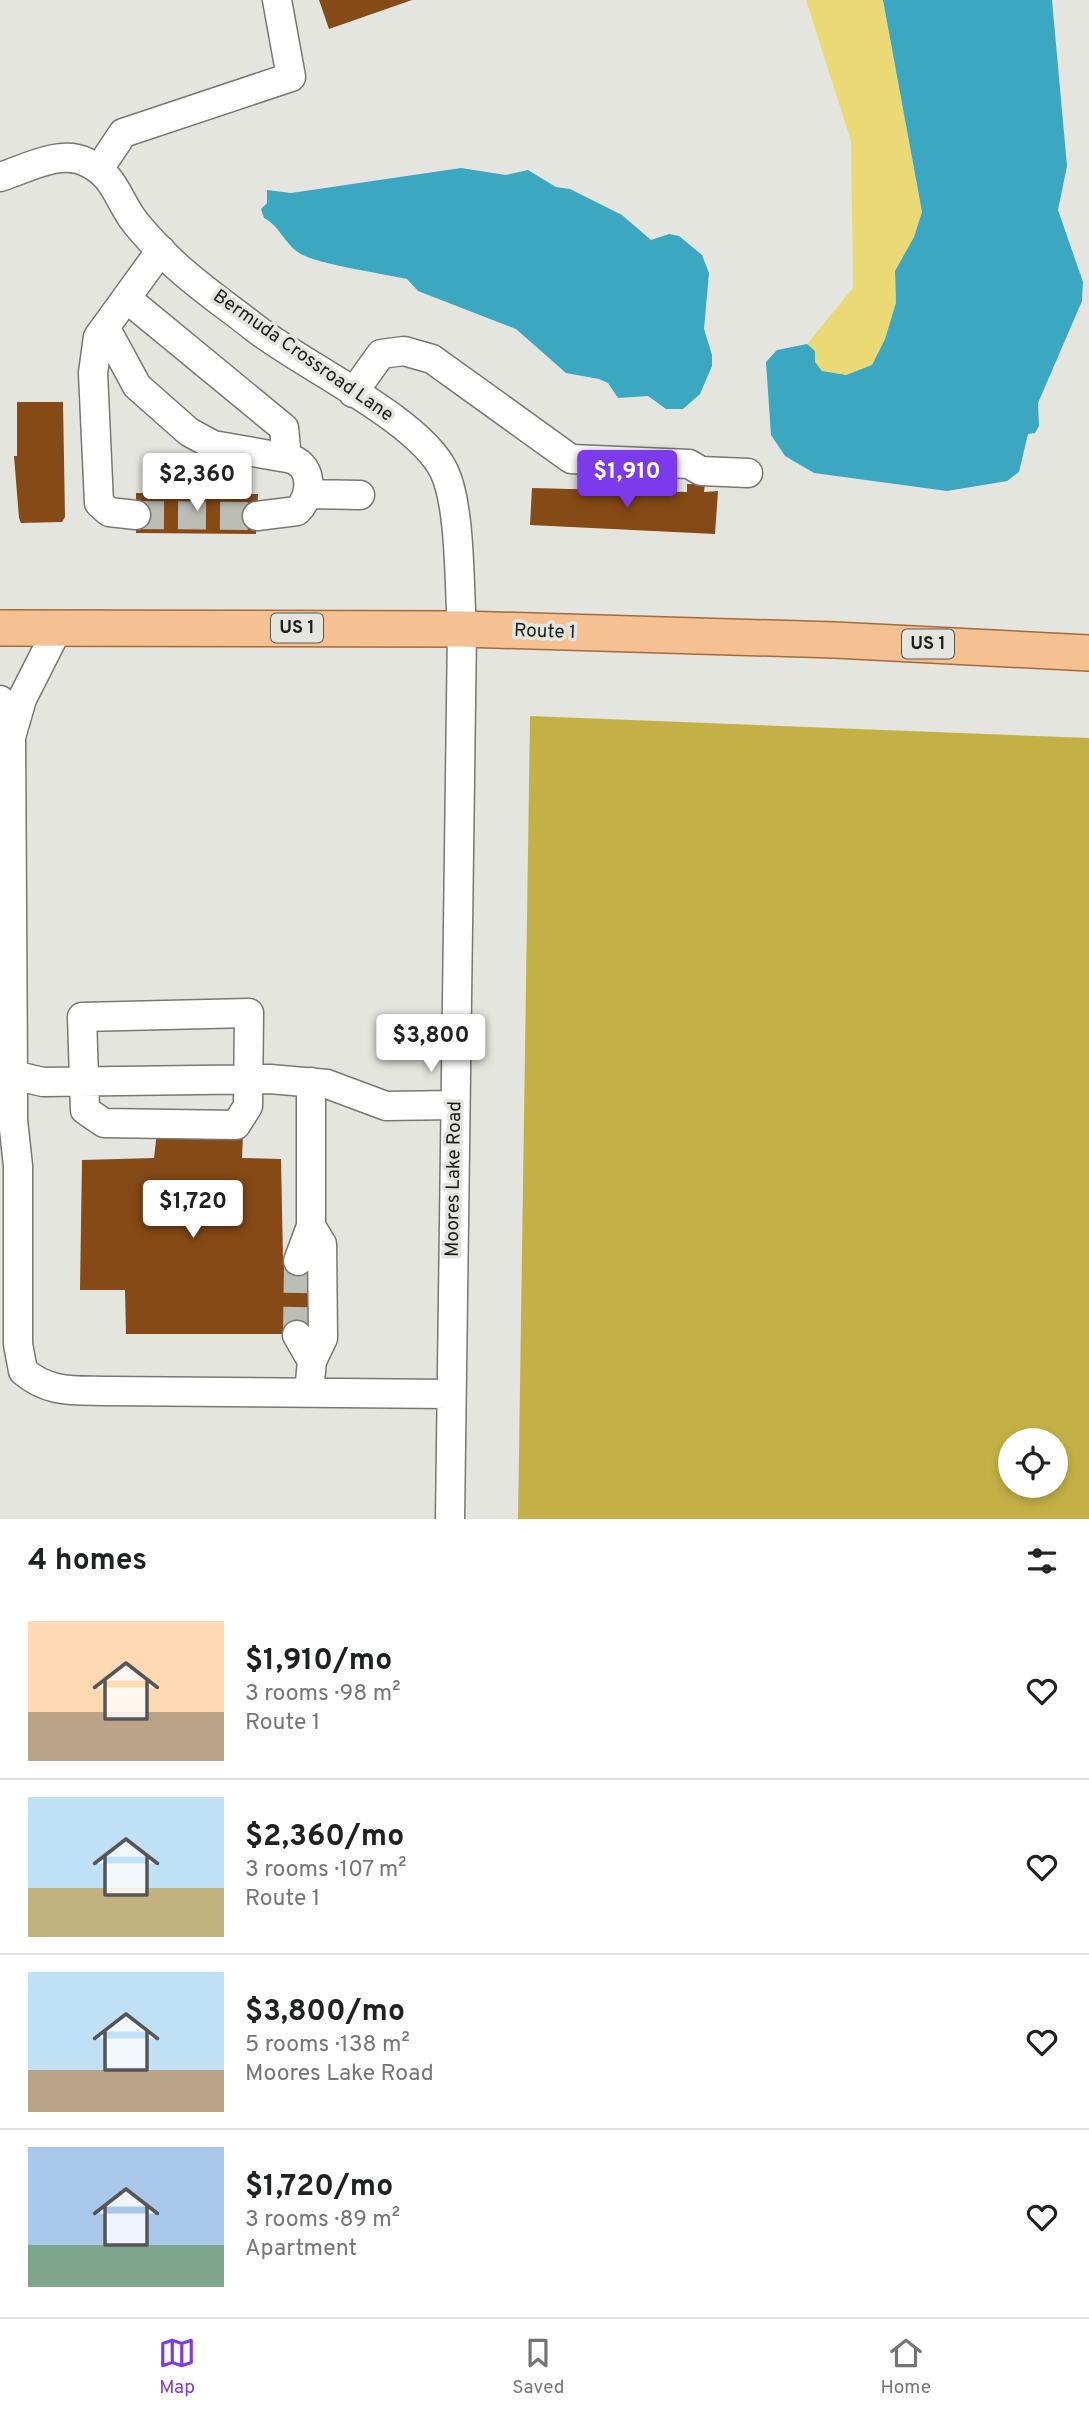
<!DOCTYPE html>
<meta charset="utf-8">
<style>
:root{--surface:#fff;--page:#f2f2f2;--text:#202124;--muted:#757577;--line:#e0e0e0;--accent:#7c3aed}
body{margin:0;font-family:Overpass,sans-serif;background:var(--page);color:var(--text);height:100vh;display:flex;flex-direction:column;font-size:26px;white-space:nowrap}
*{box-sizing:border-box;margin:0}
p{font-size:23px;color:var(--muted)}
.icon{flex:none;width:38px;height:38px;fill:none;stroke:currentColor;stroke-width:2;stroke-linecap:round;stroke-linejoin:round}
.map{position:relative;height:1519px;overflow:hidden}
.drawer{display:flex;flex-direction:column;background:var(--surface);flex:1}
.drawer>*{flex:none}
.controls{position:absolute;left:998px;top:1428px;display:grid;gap:14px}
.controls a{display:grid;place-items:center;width:70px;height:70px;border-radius:50%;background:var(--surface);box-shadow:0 4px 10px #0003;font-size:35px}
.price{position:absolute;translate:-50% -60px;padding:0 16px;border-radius:7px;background:#fff;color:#222;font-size:23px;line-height:46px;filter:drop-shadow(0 2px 4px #0008)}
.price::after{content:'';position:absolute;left:50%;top:42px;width:21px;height:16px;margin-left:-10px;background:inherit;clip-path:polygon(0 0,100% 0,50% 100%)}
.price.active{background:var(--accent);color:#fff}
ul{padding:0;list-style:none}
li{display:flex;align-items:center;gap:21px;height:175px;padding:0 28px}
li+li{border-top:2px solid var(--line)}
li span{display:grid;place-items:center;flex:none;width:196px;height:140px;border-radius:0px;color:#555}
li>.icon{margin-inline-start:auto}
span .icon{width:84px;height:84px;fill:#fffc;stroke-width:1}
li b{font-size:30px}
h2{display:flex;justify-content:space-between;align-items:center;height:84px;padding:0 28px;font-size:30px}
.tabs{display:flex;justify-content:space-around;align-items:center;height:98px;border-top:2px solid var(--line);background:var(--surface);font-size:19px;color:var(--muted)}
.tabs a{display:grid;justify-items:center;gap:4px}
.tabs .active{color:var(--accent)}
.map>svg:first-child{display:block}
.green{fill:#ead975}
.forest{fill:#c3b146;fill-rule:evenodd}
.water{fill:#3ca7c1}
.building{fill:#854a16}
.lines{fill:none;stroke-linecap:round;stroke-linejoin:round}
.minor-tunnel{stroke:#bdbdb8;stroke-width:28;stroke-dasharray:28 14;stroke-linecap:butt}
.minor-casing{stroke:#787773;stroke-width:31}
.major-casing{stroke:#a46b39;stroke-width:38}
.minor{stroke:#fff;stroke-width:28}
.major{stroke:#f5c092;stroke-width:35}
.labels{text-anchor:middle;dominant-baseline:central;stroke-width:7;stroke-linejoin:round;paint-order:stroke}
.shield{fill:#e5e5e0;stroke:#585855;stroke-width:2}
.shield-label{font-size:18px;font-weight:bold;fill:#1c1c1a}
.street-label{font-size:19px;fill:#1c1c1a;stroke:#e5e5e0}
</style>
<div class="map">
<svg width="1089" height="1519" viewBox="0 0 1089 1519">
<rect width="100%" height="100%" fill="#e5e5e0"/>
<!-- green -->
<path class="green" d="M806,0H883L922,212L914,237L895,271L896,303L885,339L872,365L846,375L822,371L815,362V351L807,344L853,288L851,141Z"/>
<!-- forest -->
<path class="forest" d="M530,716L1089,738V1519H518ZM1010,1440H1055V1486H1010Z"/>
<!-- water -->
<path class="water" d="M883,0H1052L1067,166L1058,210L1083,282L1082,301L1038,403L1039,426L1035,433L1028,434L1019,472L1007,481L947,491L814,473L785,456L771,435L766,362L777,350L807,344L815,351V362L822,371L846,375L872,365L885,339L896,303L895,271L914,237L922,212Z
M461,168L506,175L528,170L556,187L570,189L622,215L651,240L669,234L679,236L702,255L709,273L704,329L712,355V366L700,394L683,409H666L648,396L618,398L608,383L599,379L566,373L516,329L418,291L407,279C385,274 317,264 301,254C284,244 280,226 264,218L261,209L267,203V190L291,193Z"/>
<!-- building -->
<path class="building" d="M319,0H412L329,29Z
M17,402H63L65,517L62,522L21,523L19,518L14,456H17Z
M687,484H705L704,492L718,491L715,534L530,525L532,488L687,492Z
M136,493L258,494L256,534L136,533Z
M157,1132L243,1133L242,1158L281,1159L283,1260L310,1261L308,1334H126L125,1290H80L82,1160L154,1158Z"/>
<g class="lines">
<!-- minor-tunnel -->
<path class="minor-tunnel" d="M136,515L257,516
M297,1335L298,1261"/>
<defs>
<path id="minor" d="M99,169L123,133L291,77L277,0
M0,177C26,169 60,149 86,162C113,174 117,196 132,218C142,232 156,246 168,258C193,283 226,305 255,328C303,366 419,419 444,471C461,506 459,588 462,629L450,1519
M126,298L284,428L287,458C313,462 314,495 297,511L257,516
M105,327L137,386L189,432L213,445L287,458
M353,393L381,354L404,351L432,359L571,459L689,464L701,471L748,473
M307,494L360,495
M136,515L109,512L99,503L93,373L98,337L161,250
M0,700L11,737L13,1075L43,1082L270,1079L327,1084L386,1106L455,1105
M11,737L22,699L58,628
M249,1013L248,1106L236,1125L104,1123L85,1110L82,1017Z
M13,1075V1120L18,1166V1344L23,1371C50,1394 75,1390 108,1391L451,1394
M298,1261L311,1226V1082
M297,1335L312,1361
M309,1392L312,1361L323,1338L322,1244L311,1226"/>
<path id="major" d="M0,628L462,629L835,640L1089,653"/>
</defs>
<!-- minor casing -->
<use href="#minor" class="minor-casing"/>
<!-- major casing -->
<use href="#major" class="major-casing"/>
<!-- minor -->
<use href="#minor" class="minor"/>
<!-- major -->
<use href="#major" class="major"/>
</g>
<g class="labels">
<!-- shield labels -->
<g class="shield">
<rect x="271" y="613.5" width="52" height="29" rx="5"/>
<rect x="902" y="629.5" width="52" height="29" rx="5"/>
</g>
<g class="shield-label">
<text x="297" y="628">US 1</text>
<text x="928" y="644">US 1</text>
</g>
<!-- street labels -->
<g class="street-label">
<text transform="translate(303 356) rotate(35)">Bermuda Crossroad Lane</text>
<text transform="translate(545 632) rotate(2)">Route 1</text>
<text transform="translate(454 1179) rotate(-89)">Moores Lake Road</text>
</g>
</g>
</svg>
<div class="controls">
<a><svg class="icon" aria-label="locate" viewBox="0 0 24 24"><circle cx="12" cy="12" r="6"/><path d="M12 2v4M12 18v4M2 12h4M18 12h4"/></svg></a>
</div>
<b class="price active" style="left:627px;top:510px">$1,910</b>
<b class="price" style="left:197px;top:513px">$2,360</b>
<b class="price" style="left:431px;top:1074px">$3,800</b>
<b class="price" style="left:193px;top:1240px">$1,720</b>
</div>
<section class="drawer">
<h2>4 homes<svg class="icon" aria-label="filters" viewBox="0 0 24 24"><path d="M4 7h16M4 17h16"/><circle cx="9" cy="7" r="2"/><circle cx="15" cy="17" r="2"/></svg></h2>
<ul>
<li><span style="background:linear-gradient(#ffd9b3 65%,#b9a48a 0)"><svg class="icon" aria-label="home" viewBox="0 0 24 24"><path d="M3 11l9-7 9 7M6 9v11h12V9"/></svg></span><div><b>$1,910/mo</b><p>3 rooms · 98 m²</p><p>Route 1</p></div><svg class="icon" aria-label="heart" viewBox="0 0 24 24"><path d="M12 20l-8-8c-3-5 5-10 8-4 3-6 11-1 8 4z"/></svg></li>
<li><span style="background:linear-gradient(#bfe0f5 65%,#c2b280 0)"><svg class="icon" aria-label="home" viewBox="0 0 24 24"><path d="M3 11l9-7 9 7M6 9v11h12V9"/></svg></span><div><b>$2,360/mo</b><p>3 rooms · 107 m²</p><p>Route 1</p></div><svg class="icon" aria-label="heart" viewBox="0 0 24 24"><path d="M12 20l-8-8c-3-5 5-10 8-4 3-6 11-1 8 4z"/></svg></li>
<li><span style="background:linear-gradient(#bfe0f5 70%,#b9a48a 0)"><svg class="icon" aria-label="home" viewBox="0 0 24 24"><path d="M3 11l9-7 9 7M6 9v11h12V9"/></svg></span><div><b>$3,800/mo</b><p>5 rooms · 138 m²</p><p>Moores Lake Road</p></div><svg class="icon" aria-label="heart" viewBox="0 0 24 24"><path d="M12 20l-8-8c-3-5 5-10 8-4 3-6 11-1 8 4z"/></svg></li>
<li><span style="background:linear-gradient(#a9c7e8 70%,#7fa58c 0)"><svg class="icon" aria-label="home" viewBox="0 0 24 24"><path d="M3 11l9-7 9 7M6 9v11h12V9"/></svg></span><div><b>$1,720/mo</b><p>3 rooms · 89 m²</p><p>Apartment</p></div><svg class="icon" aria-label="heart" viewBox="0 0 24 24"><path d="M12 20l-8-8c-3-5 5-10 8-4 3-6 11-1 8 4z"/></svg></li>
</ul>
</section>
<nav class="tabs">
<a class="active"><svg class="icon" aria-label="map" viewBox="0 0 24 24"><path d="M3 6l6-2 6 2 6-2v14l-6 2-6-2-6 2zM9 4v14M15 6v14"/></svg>Map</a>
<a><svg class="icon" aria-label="saved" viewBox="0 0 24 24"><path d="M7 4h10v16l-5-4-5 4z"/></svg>Saved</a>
<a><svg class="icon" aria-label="home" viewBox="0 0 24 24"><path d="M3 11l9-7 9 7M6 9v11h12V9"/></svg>Home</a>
</nav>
